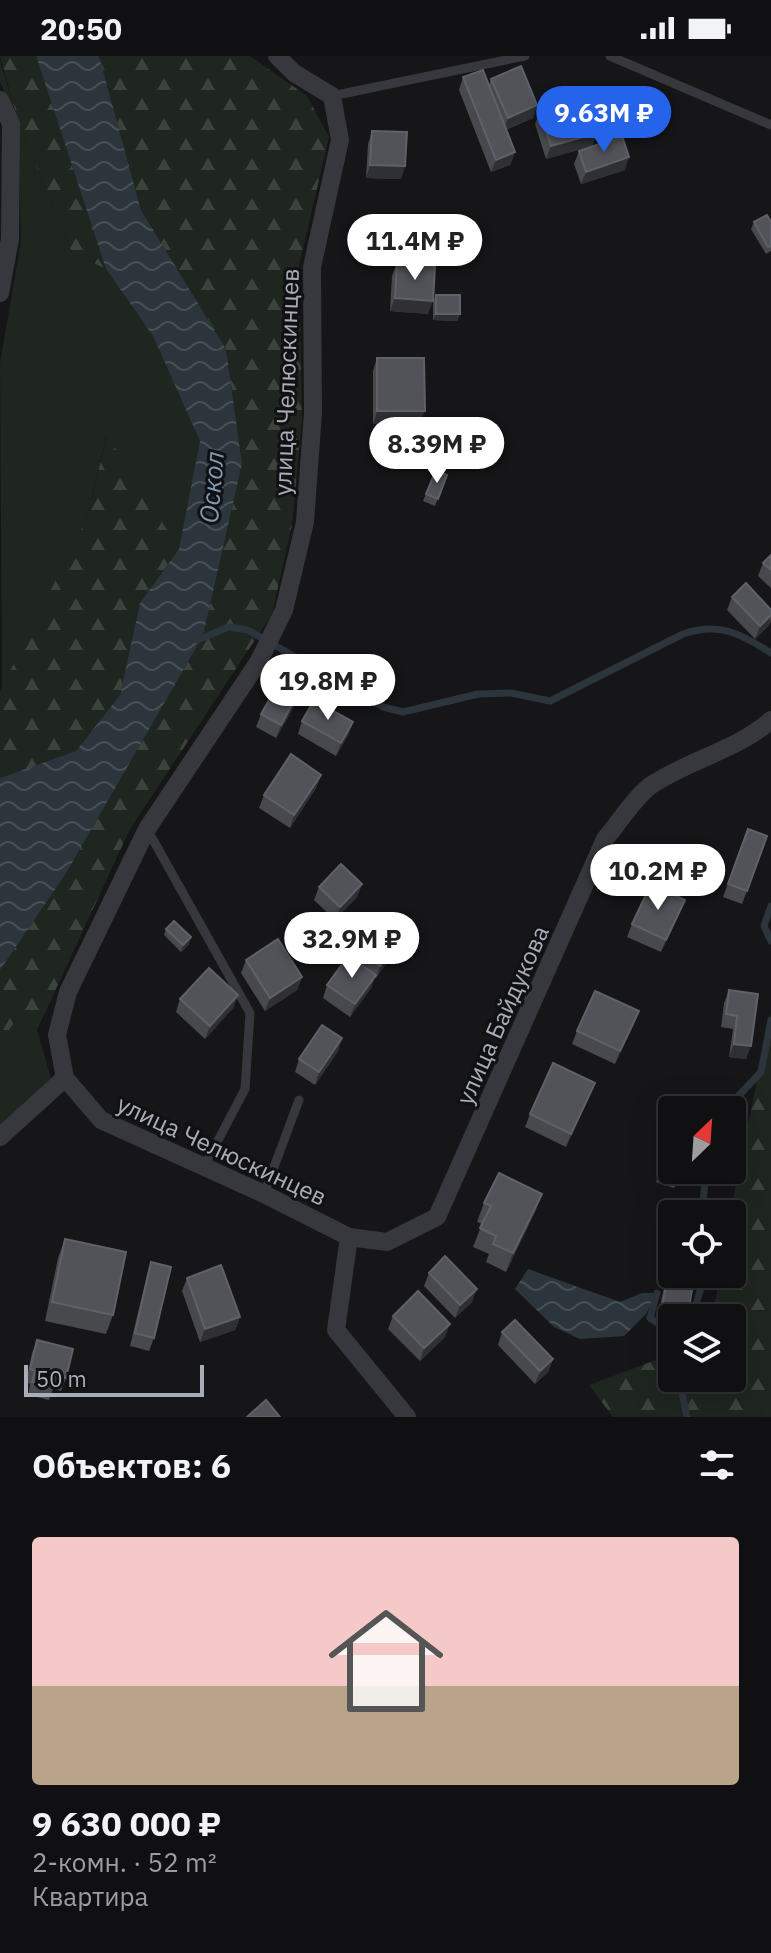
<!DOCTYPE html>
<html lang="ru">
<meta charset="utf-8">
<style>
:root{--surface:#101012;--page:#19191b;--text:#f1f3f6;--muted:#9c9d9f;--line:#303032;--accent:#2563eb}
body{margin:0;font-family:"IBM Plex Sans",sans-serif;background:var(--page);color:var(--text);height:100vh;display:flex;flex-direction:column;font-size:30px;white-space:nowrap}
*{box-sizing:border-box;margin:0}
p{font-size:26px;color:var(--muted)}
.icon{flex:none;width:44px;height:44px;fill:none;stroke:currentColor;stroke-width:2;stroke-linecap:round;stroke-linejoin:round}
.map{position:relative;height:1361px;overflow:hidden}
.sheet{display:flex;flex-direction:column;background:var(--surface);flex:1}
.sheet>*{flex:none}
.needle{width:52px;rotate:25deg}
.fabs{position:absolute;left:658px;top:1040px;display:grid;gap:16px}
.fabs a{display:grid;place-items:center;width:88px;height:88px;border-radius:8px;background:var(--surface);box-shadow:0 8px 32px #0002,0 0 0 2px var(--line);font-size:40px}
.scale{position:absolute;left:24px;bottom:20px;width:180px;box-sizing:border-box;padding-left:8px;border:4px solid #a8adb8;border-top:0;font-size:22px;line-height:28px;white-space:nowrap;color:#a8adb8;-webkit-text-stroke:6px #111113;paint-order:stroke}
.price{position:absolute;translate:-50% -68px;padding:0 18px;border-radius:28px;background:#fff;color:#222;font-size:26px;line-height:52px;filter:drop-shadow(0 2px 4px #0008)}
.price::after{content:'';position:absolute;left:50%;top:48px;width:24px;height:18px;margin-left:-12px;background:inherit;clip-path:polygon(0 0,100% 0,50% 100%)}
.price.active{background:var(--accent);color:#fff}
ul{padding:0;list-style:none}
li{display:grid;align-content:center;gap:16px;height:424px;padding:0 32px}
li span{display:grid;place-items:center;height:248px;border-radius:8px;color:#555}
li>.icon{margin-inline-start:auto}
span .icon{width:144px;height:144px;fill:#fffc;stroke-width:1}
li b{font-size:34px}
h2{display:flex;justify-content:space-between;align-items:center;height:96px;padding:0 32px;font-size:34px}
.status{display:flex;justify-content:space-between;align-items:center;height:56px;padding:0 40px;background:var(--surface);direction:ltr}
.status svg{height:22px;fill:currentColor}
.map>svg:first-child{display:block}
.grass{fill:#1e261f}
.forest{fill:url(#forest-firs)}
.water{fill:url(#water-waves)}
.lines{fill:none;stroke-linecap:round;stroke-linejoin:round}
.stream{stroke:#2c353c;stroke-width:7}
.lane{stroke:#37383d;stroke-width:9}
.street{stroke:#37383d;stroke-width:18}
.wall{fill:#47494d}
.shaded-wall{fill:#2f3033}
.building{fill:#525359;stroke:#5f6168;stroke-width:2}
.labels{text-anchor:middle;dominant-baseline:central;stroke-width:6;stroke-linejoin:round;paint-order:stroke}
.street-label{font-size:24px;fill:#a8adb8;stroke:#111113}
.water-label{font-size:26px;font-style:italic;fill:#7f9bb3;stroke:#111113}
</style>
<div class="status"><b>20:50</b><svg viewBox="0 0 49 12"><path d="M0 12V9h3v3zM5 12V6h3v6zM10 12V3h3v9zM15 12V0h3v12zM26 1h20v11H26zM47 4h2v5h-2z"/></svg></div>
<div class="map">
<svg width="771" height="1361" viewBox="0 0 771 1361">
<defs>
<pattern id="forest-firs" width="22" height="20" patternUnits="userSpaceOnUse" patternTransform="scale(2)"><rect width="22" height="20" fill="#1e261f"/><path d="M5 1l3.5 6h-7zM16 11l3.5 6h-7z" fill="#3c433d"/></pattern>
<pattern id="water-waves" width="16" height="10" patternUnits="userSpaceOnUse" patternTransform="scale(2)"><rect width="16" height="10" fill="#2c353c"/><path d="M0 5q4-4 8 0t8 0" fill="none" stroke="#485056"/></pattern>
</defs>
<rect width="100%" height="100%" fill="#161618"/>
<!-- grass -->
<path class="grass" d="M0,4L18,65L72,197L106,213L153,280L201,385L179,493L106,381L87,462L2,635L0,307L21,185L18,65L0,26Z
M17,962L37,974L52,1026L0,1073V988Z"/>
<!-- forest -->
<path class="forest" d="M0,0H36L106,213L72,197L18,65Z
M99,0H250L307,40L329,81L299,209L302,362L292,469L272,558L130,773L37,974L17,962L0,988V914L65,819L203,580L242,408L226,293L141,154Z
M107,379L179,493L140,547L120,639L76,695L0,722V635L87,462Z
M771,955V1361H613L589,1329L672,1298V1322H732V1262H713L720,1218H732L730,1158Z"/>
<!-- water -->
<path class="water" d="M36,0H99L141,154L226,293L242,408L203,580L65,819L0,914V722L76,695L120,639L140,547L179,493L200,385L153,280L106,213Z
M528,1213L620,1246L642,1237H657L646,1258L624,1280L580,1283L554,1271L515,1233Z"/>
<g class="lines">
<!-- stream -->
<path class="stream" d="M197,584L229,571L248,574L383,651L403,656L478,638L511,637L550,645L683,578C719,566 740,577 771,597
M771,850L764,870L771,885
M725,1054L761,1016L771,964
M702,1158L706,1114
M657,1237L650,1262L672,1277
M692,1262L705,1218
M679,1322L687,1361"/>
<!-- lane -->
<path class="lane" d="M610,0L771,69
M332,40L525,0
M147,773L250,957L245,1033L204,1111
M264,1138L299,1044"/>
<!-- street -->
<path class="street" d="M277,0L294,17L332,40L340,84L312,211L313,357L305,466L284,554L259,605L147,773L68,936L57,979L65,1022L101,1064L264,1138L349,1181L387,1186L437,1161L605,783C619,767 633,743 650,730C688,704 737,694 771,664
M0,44L11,68L10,183L0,237
M0,1081L65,1022
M349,1181L336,1274L407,1361"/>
</g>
<!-- wall -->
<path class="wall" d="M463,21L489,29L491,23L537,49L533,62L506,74L515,96L510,109L491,116L459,34Z
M540,55L597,77L592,90L546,103L535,68Z
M372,75L405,110L401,123L366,122L368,88Z
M579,95L625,114L581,128L574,108Z
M754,166H771V195L766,198L751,173Z
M397,207L428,258L390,255L392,220Z
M436,239L460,258L457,265L433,264V245Z
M377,302L420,368H373V315Z
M441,368L455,373L443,408L428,404Z
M436,414L447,419L435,450L423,445Z
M771,499V532L758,520L763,507Z
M732,541L771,554V564L769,569L755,583L727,554Z
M295,649L276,682L256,671L261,658Z
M302,665L353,666L348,679L336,700L298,678Z
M321,719L316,732L290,772L259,752L264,739Z
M748,773L767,780L742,848L723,841Z
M362,828L357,841L335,864L314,844L319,831Z
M685,844L661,896L627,881L632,868Z
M166,873L189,888L181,896L164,879Z
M350,890L391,893L387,906L376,922H374L371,932L350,961L323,942L327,929L346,903Z
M246,904L302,921L297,934L265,955L241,917Z
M729,934L758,938L746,1003L729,1001L733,973L721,971L724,947Z
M238,939L233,952L205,983L176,956L180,943Z
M634,968L615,1008L572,988L577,975Z
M338,995L315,1029L295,1016L299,1003Z
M595,1027L566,1091L525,1071L530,1058Z
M667,1095L681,1114L674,1132L656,1126Z
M542,1138L535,1156L506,1216L486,1206L489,1198L473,1191L482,1168L477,1166L484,1147Z
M65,1183L113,1259L106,1278L45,1265L58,1202Z
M151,1206L154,1282L149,1295L130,1290L147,1219Z
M429,1217L472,1246L455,1262L424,1230Z
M187,1222L240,1261L235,1274L200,1286L182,1235Z
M667,1223L688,1257L686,1262H672V1268L657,1265L663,1236Z
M393,1260L445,1281L420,1305L388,1273Z
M502,1276L553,1303L548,1316L535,1328L498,1289Z
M37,1284L66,1322L61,1335L53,1333L49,1344L28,1339L30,1328L26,1326L32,1297Z"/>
<!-- shaded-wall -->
<path class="shaded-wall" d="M537,49L533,62L503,75L508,62Z
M597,77L592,90L546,103L551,90Z
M515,96L510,109L491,116L496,104Z
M629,101L625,114L581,128L586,116Z
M370,109L405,110L401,123L366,122Z
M395,242L433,245L428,258L390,255Z
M436,258H460L457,265L433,264Z
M377,355H425L420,368H373Z
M771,559L769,569L755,583L760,570Z
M299,636L295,649L276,682L281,669Z
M353,666L348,679L336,700L341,687Z
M321,719L316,732L290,772L294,759Z
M362,828L357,841L335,864L340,851Z
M685,844L680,857L661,896L666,884Z
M191,881L189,888L181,896L183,889Z
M391,893L387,906L376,922L380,910Z
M376,919L371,932L350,961L355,948Z
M302,921L297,934L265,955L270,942Z
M238,939L233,952L205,983L210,970Z
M639,955L634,968L615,1008L620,995Z
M342,982L338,995L315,1029L319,1016Z
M734,988L751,990L746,1003L729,1001Z
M595,1027L590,1040L566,1091L571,1078Z
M542,1138L535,1156L506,1216L513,1197Z
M477,1233L472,1246L455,1262L460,1249Z
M240,1261L235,1274L200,1286L205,1273Z
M450,1268L445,1281L420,1305L424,1292Z
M553,1303L548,1316L535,1328L540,1315Z"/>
<!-- building -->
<path class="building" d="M521,10L537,49L508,62L491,23Z
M483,14L515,96L496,104L463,21Z
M586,41L597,77L551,90L540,55Z
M372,75L407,76L405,110L370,109Z
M622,80L629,101L586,116L579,95Z
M767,159L771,166V190L768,191L754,166Z
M397,207L435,210L433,245L395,242Z
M436,239H460V258H436Z
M377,302H424L425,355H377Z
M441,368L455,373L445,402L431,397Z
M436,414L447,419L438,443L426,438Z
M771,499V514L763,507Z
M746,527L771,554V559L760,570L732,541Z
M280,625L299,636L281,669L261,658Z
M314,644L353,666L341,687L302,665Z
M291,698L321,719L294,759L264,739Z
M748,773L767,780L747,835L728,828Z
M341,808L362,828L340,851L319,831Z
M651,828L685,844L666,884L632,868Z
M174,865L191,881L183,889L166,873Z
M361,873L391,893L380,910L350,890Z
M278,883L302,921L270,942L246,904Z
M348,900L376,919L355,948L327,929Z
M209,912L238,939L210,970L180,943Z
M729,934L758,938L751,990L734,988L737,960L726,958Z
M595,935L639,955L620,995L577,975Z
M322,969L342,982L319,1016L299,1003Z
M553,1007L595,1027L571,1078L530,1058Z
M667,1095L672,1096V1114H681L677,1125L658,1119Z
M499,1117L542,1138L513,1197L493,1188L496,1180L480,1172L491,1150L484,1147Z
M65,1183L126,1196L113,1259L52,1246Z
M445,1200L477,1233L460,1249L429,1217Z
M151,1206L171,1211L154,1282L135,1277Z
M221,1209L240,1261L205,1273L187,1222Z
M667,1223L693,1228L688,1257L662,1252Z
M418,1235L450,1268L424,1292L393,1260Z
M515,1264L553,1303L540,1315L502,1276Z
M37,1284L73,1293L66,1322L56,1320L54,1331L32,1326L35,1315L30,1313Z
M266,1344L280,1361H247Z"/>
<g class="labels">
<!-- street labels -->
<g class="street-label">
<text transform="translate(286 326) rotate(-88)">улица Челюскинцев</text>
<text transform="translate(502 959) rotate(-66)">улица Байдукова</text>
<text transform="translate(222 1094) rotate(25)">улица Челюскинцев</text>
</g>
<!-- water labels -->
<g class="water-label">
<text transform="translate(211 431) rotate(-85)">Оскол</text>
</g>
</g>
</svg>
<div class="fabs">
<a><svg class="needle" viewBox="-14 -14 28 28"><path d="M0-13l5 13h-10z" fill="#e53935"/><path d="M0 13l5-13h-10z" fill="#9c9d9f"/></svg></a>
<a><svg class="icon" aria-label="locate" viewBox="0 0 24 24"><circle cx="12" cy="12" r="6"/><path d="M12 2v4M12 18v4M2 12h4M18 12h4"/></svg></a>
<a><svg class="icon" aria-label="layers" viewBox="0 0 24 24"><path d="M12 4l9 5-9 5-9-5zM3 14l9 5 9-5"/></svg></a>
</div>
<div class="scale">50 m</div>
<b class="price active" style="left:604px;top:98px">9.63M ₽</b>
<b class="price" style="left:415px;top:226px">11.4M ₽</b>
<b class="price" style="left:437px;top:429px">8.39M ₽</b>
<b class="price" style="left:328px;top:666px">19.8M ₽</b>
<b class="price" style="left:658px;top:856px">10.2M ₽</b>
<b class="price" style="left:352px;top:924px">32.9M ₽</b>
</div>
<section class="sheet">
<h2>Объектов: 6<svg class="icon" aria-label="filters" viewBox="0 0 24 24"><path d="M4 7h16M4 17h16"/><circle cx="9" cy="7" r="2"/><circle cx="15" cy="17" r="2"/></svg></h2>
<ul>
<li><span style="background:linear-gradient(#f6c9c9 60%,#b9a48a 0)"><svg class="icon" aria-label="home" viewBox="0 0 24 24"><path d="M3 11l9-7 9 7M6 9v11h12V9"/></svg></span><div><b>9 630 000 ₽</b><p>2-комн. · 52 m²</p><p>Квартира</p></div></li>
</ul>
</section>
